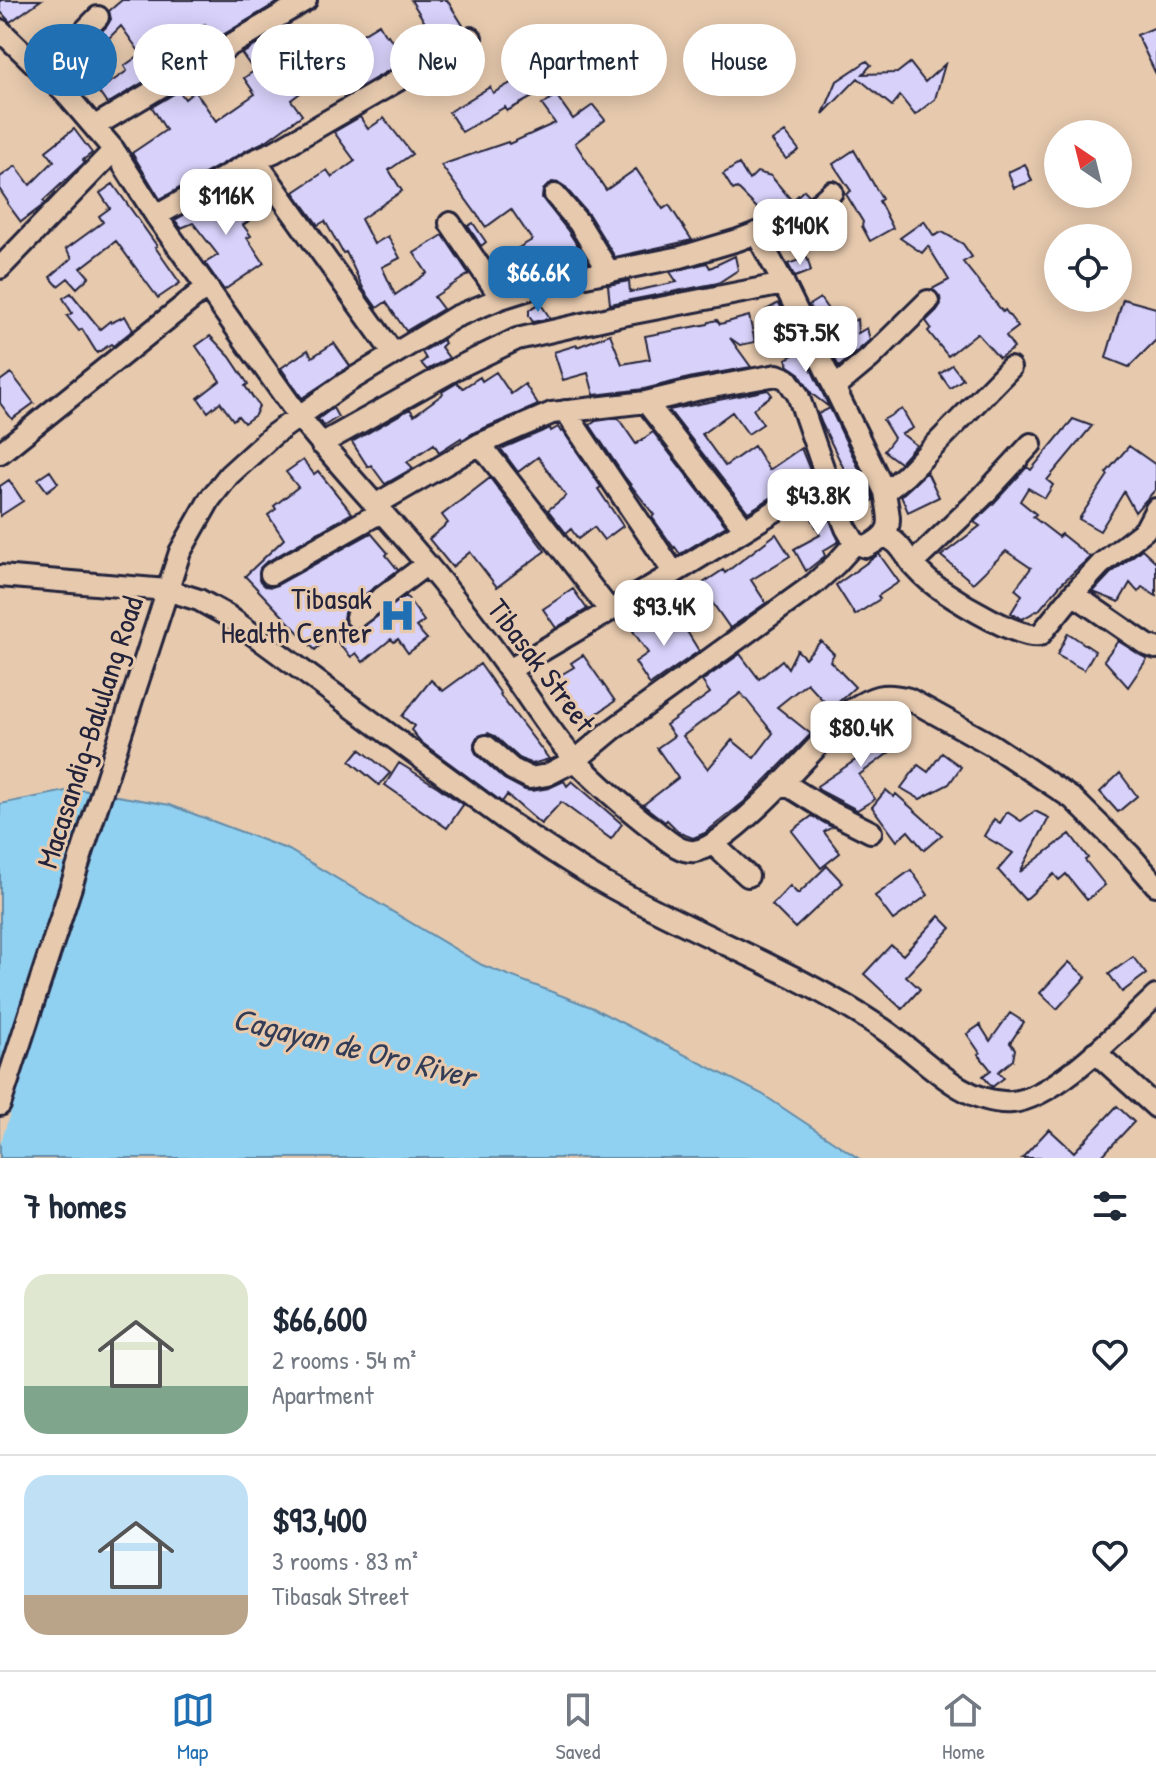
<!DOCTYPE html>
<meta charset="utf-8">
<style>
:root{--surface:#fff;--page:#f2f2f3;--text:#1f2937;--muted:#747a83;--line:#e0e1e3;--accent:#1f6fb2}
body{margin:0;font-family:"Patrick Hand",sans-serif;background:var(--page);color:var(--text);height:100vh;display:flex;flex-direction:column;font-size:30px;white-space:nowrap}
*{box-sizing:border-box;margin:0}
p{font-size:26px;color:var(--muted)}
.icon{flex:none;width:44px;height:44px;fill:none;stroke:currentColor;stroke-width:2;stroke-linecap:round;stroke-linejoin:round}
.map{position:relative;height:1158px;overflow:hidden}
.drawer{display:flex;flex-direction:column;background:var(--surface);flex:1}
.drawer>*{flex:none}
.hud{position:absolute;left:24px;top:24px;width:1108px;height:72px;display:flex;gap:16px}
.needle{width:52px;rotate:325deg}
.fabs{position:absolute;left:1044px;top:120px;display:grid;gap:16px}
.fabs a{display:grid;place-items:center;width:88px;height:88px;border-radius:50%;background:var(--surface);box-shadow:0 4px 20px #0003;font-size:40px}
.price{position:absolute;translate:-50% -68px;padding:0 18px;border-radius:16px;background:#fff;color:#222;font-size:26px;line-height:52px;filter:drop-shadow(0 2px 4px #0008)}
.price::after{content:'';position:absolute;left:50%;top:48px;width:24px;height:18px;margin-left:-12px;background:inherit;clip-path:polygon(0 0,100% 0,50% 100%)}
.price.active{background:var(--accent);color:#fff}
ul{padding:0;list-style:none}
li{display:flex;align-items:center;gap:24px;height:200px;padding:0 24px}
li+li{border-top:2px solid var(--line)}
li span{display:grid;place-items:center;flex:none;width:224px;height:160px;border-radius:24px;color:#555}
li>.icon{margin-inline-start:auto}
span .icon{width:96px;height:96px;fill:#fffc;stroke-width:1}
li b{font-size:34px}
h2{display:flex;justify-content:space-between;align-items:center;height:96px;padding:0 24px;font-size:34px}
.tag{padding:0 28px;border-radius:36px;background:var(--surface);box-shadow:0 4px 20px #0003;font-size:28px;line-height:72px}
.tag.active{background:var(--accent);color:#fff}
.tabs{display:flex;justify-content:space-around;align-items:center;height:112px;border-top:2px solid var(--line);background:var(--surface);font-size:22px;color:var(--muted)}
.tabs a{display:grid;justify-items:center;gap:4px}
.tabs .active{color:var(--accent)}
.map>svg:first-child{display:block}
.water{fill:#90d1f1;stroke:#648ba8;stroke-width:2}
.pier{fill:#e7caae}
.building{fill:#d8d1fa;stroke:#22223b;stroke-width:2;fill-rule:evenodd}
.lines{fill:none;stroke-linecap:round;stroke-linejoin:round}
.minor-casing{stroke:#22223b;stroke-width:26}
.minor{stroke:#e7caae;stroke-width:20}
.labels{text-anchor:middle;dominant-baseline:central;stroke-width:6;stroke-linejoin:round;paint-order:stroke}
.poi-label{font-size:30px;fill:#22223b;stroke:#e7caae;text-anchor:end}
.street-label{font-size:30px;fill:#22223b;stroke:#e7caae}
.water-label{font-size:32px;font-style:italic;fill:#323c56;stroke:#e7caae}
</style>
<div class="map">
<svg width="1156" height="1158" viewBox="0 0 1156 1158">
<rect width="100%" height="100%" fill="#e7caae"/>
<filter id="ink" filterUnits="userSpaceOnUse"><feTurbulence type="fractalNoise" baseFrequency=".0125" numOctaves="2"/><feDisplacementMap in="SourceGraphic" scale="16" xChannelSelector="R" yChannelSelector="G"/><feConvolveMatrix kernelMatrix="1 2 1 2 8 2 1 2 1" color-interpolation-filters="sRGB"/></filter>
<g filter="url(#ink)">
<!-- water -->
<path class="water" d="M76,789L170,805L289,850L482,965L591,1007L762,1094L858,1158H0V804Z"/>
<!-- pier -->
<path class="pier" d="M90,787L114,791L0,1145V1064Z"/>
<!-- building -->
<path class="building" d="M0,0H41L10,22L0,11Z
M122,0H281L216,39L205,24L178,41L185,50L167,62L170,66L107,104L98,91L127,71L124,66L141,54L121,26L69,78L62,72L107,26L111,19L109,11Z
M411,0H447L464,27L437,42Z
M379,24L386,36L388,35L405,61L350,93L335,70L347,62L338,49Z
M1156,27V74L1137,35Z
M258,44L271,62L296,44L321,77L291,100L302,115L266,141L249,149L160,199L132,153L166,130L152,107L179,91L185,99L195,91L216,121L255,94L244,78L254,71L242,54Z
M867,61L871,65L863,74L897,73L910,63L925,82L945,64L935,99L915,115L900,96L892,106L858,78L823,114L837,81Z
M525,75L536,95L507,111L505,107L462,132L449,112L490,87L493,93Z
M556,95L573,119L593,105L605,120L575,143L606,190L636,169L663,209L669,205L692,240L615,257L589,215L564,186L559,183L552,182L543,190L542,198L568,231L588,262L542,271L522,278L515,250L532,240L511,209L486,227L441,165L508,142L509,144L555,123L542,105Z
M360,117L368,129L384,118L412,154L389,170L402,191L361,219L374,244L388,236L400,258L382,267L395,295L427,273L414,253L443,235L469,274L434,297L443,309L406,331L386,302L377,308L364,290L346,252L343,253L325,221L318,225L294,192L327,170L332,177L355,161L334,132Z
M74,129L92,153L83,160L85,162L43,201L45,203L42,206L21,222L7,203L8,202L0,190V177L16,166L30,185L54,161L46,151Z
M785,132L799,150L786,159L772,141Z
M854,150L882,199L879,201L893,228L870,241L862,226L863,222L846,194L851,191L833,164Z
M739,164L749,180L757,172L771,176L792,201L804,190L809,195L789,207L758,219L756,216L761,212L737,188L733,190L723,174Z
M1025,164L1032,181L1014,188L1008,172Z
M113,184L157,246L155,247L180,283L158,298L116,241L81,268L89,277L77,288L68,278L58,286L50,277L72,258L66,249L103,222L99,216L110,208L100,193Z
M228,190L240,209L255,200L263,212L243,225L251,236L247,238L264,263L224,290L205,263L218,255L193,223L181,228L175,220Z
M924,221L934,236L942,232L963,244L972,257L963,262L1003,312L1005,310L1018,327L1006,336L1014,348L999,358L977,333L948,356L928,331L931,328L926,321L937,310L941,304L940,297L932,289L949,280L928,246L922,253L900,238Z
M473,223L486,242L481,246L468,226Z
M735,256L738,270L718,283L610,304L608,285L629,281L630,292L677,282L670,272L707,263L710,268Z
M807,257L811,271L795,277L788,264Z
M71,293L100,329L110,321L111,323L125,316L133,330L113,346L111,344L97,353L82,329L79,331L67,316L72,313L63,298Z
M820,298L836,321L819,326L809,305Z
M1123,299L1156,308V340L1129,367L1106,358Z
M540,303L550,318L533,322L529,316V310Z
M779,303L793,332L779,336L766,310Z
M749,316L755,342L740,345L730,338L751,367L693,377L644,389L594,395L588,373L563,380L554,352L577,345V347L610,334L622,364L650,359L645,336L708,324L709,322L717,320L720,324Z
M857,319L858,333L867,328L870,340L839,367L824,337Z
M210,336L230,357L248,384L245,386L259,406L255,415L244,423L238,416L233,420L220,402L208,412L198,398L220,381L196,346Z
M443,340L445,343L441,347L449,358L427,370L421,363L426,359L422,352Z
M334,343L350,366L302,398L281,368L308,350L312,357Z
M802,350L824,396L829,407L812,394L798,372L789,366L786,359Z
M952,365L963,379L950,388L940,374Z
M496,372L511,394L525,384L538,405L475,432L462,440L461,438L439,452L434,444L407,462L413,468L385,484L371,465L368,467L352,442L410,409L414,415L443,394L442,392L457,383L463,388L480,377L482,381Z
M11,373L34,403L12,419L0,403V381Z
M768,390L772,395L753,409L763,424L748,434L732,412L702,434L725,466L754,446L769,470L801,448L811,473L748,512L669,410Z
M333,408L338,417L324,426L318,419Z
M830,408L872,496L873,499L868,506L858,487L842,475L846,473L822,424L818,414Z
M902,409L913,428L902,434L916,445L900,463L884,451L894,438L883,420Z
M618,418L636,444L653,432L726,526L680,554L675,547L674,548L652,517L654,515L624,476L590,425L596,421Z
M1073,419L1092,426L1047,480L1053,485L1045,498L1028,488L1020,501L1036,514L1033,517L1059,537L1061,534L1090,557L1061,584L1040,609L1022,619L1011,613L1022,595L1015,589L1031,568L1006,551L973,583L941,556L980,526L974,522L993,504L1027,467L1031,470Z
M558,427L561,432L563,431L601,487L598,489L623,526L604,540L594,527L578,539L571,529L566,533L548,510L566,496L538,457L518,472L501,449L550,428L551,431Z
M1129,446L1156,465V489L1135,512L1124,492L1100,531L1079,519L1108,475L1106,473Z
M303,460L314,474L318,471L352,513L265,563L260,568L259,580L265,586L272,587L277,585L371,533L388,553L386,555L398,570L348,607L344,613L343,619L350,629L358,630L406,596L424,621L416,627L427,639L408,653L398,639L394,642L391,639L363,662L356,653L351,657L331,635L315,650L245,576L284,539L268,515L276,509L274,506L298,487L286,472Z
M50,471L58,483L47,491L38,479Z
M927,472L939,497L908,512L901,496Z
M490,478L545,551L497,587L470,552L452,567L429,539L448,523L442,515Z
M9,480L23,501L0,516V486Z
M821,498L839,541L823,551L825,556L806,571L794,549L820,535L808,510L816,504L814,502Z
M776,534L790,556L751,580L766,603L730,628L700,585L723,570L725,573Z
M1142,549L1156,562V596L1142,587L1138,592L1130,583L1119,602L1093,592L1110,574Z
M879,554L899,582L878,596L880,599L855,615L836,585Z
M573,589L587,609L556,628L543,609Z
M677,615L699,651L650,685L635,662L648,653L633,631L649,620L655,628Z
M1068,633L1095,651L1084,670L1057,655Z
M821,641L834,654L830,661L855,687L831,709L807,683L777,707L811,734L744,802L705,833L693,838L680,833L667,820L665,822L643,805L678,778L657,748L674,736L666,725L710,693L702,681L740,654L759,679L782,660L788,668L797,650L805,658ZM741,693L773,733L754,758L732,740L708,769L683,736Z
M1118,641L1147,659L1128,687L1104,660Z
M583,655L615,701L582,724L554,679L574,667L571,663Z
M480,664L501,694L500,695L549,759L532,764L519,758L495,736L488,733L477,737L474,743V749L477,755L504,779L525,790L532,791L549,788L564,781L567,786L572,781L622,824L611,839L561,802L541,824L507,795L502,802L421,742L411,730L414,726L402,716L431,680L443,691Z
M879,728L885,737L897,728L906,740L859,775L875,799L857,810L819,790L817,786L857,759L850,750Z
M360,749L390,773L379,785L350,761Z
M942,753L961,767L949,784L920,799L901,788L918,765L928,772Z
M399,763L438,787L463,805L447,828L385,785Z
M1120,773L1137,796L1118,812L1100,792Z
M886,790L894,797L896,794L942,835L924,850L908,831L897,841L872,807Z
M1035,811L1049,818L1020,872L1070,834L1088,858L1085,860L1105,885L1087,900L1066,874L1059,880L1054,874L1025,900L998,870L1013,853L984,836L994,819L1000,823L1007,812L1021,821Z
M812,816L832,827L824,832L840,853L821,868L792,831Z
M827,866L843,883L795,928L772,905L790,886L798,894Z
M911,870L928,895L893,920L875,896Z
M939,916L951,928L906,976L920,989L902,1009L864,974L891,945L903,955Z
M1133,957L1146,974L1122,992L1109,974Z
M1069,962L1086,977L1057,1009L1040,993Z
M1010,1013L1024,1022L1010,1043L1015,1049L1013,1060L998,1072L1004,1078L992,1087L983,1076L991,1070L978,1054L980,1053L967,1034L980,1025L990,1041Z
M1117,1106L1134,1122L1100,1158H1022L1049,1129L1074,1152Z"/>
<g class="lines">
<defs>
<path id="minor" d="M0,30L66,94L114,150L156,216L298,415C339,466 384,513 425,562C455,598 484,635 511,673C532,702 551,734 576,761C600,786 626,808 653,829C665,838 679,853 695,851C731,846 822,740 851,710C873,696 883,692 909,699L992,745L1073,799L1130,855L1156,885
M45,71L98,17
M95,126L306,0
M255,160L393,353
M555,195L579,223L609,272
M156,216L255,160L274,152L471,38
M450,223L501,298
M756,233L784,284L885,492
M0,268L114,150
M834,388L870,358L928,301
M646,402L745,529
M565,411L674,573
M321,444L459,367L517,339L618,316L784,284
M480,444L610,611
M0,453L207,287
M375,505L480,444L552,413L646,402L696,390L777,375L787,379L798,395L827,479L846,528L855,543
M883,536C901,541 903,554 914,566C922,575 933,585 943,591C962,604 1019,639 1040,635L1073,594L1101,564L1145,530L1156,509
M912,564L982,497L1031,444
M271,574L381,512
M0,576L167,590L199,600L228,616L507,821C539,842 571,864 604,883C696,935 795,970 883,1029C920,1054 963,1106 1012,1102C1057,1098 1122,1027 1156,996
M1073,594L1147,645L1156,648
M356,617L427,564
M509,670L674,573L827,479
M486,746L512,769L530,778L547,775L576,760L612,730L814,584L836,564L855,543L866,547C897,532 889,520 885,492L905,476L1010,368
M782,782L827,810L871,832
M713,844L748,876
M1095,1052L1156,1107
M0,1105L180,552L210,499L229,475L273,435L346,383L455,317L501,298L545,284L681,257L738,240L794,219L814,208L832,192"/>
</defs>
<!-- minor casing -->
<use href="#minor" class="minor-casing"/>
<!-- minor -->
<use href="#minor" class="minor"/>
</g>
</g>
<!-- icons -->
<defs>
<symbol id="hospital-bare" viewBox="-9 -9 18 18"><path d="M-5-5h3v3.5h4V-5h3V5h-3V1.5h-4V5h-3Z" fill="#1f6fb2" stroke="#e7caae" stroke-width="2.5" paint-order="stroke"/></symbol>
</defs>
<g fill-rule="evenodd">
<use href="#hospital-bare" x="372" y="590" width="51" height="51"/>
</g>
<g class="labels">
<!-- poi labels -->
<g class="poi-label">
<text x="372" y="598">Tibasak<tspan x="372" dy="34">Health Center</tspan></text>
</g>
<!-- street labels -->
<g class="street-label">
<text transform="translate(542 665) rotate(53)">Tibasak Street</text>
<text transform="translate(89 732) rotate(-72)">Macasandig-Balulang Road</text>
</g>
<!-- water labels -->
<g class="water-label">
<text transform="translate(354 1047) rotate(14)">Cagayan de Oro River</text>
</g>
</g>
</svg>
<div class="fabs">
<a><svg class="needle" viewBox="-14 -14 28 28"><path d="M0-13l5 13h-10z" fill="#e53935"/><path d="M0 13l5-13h-10z" fill="#747a83"/></svg></a>
<a><svg class="icon" aria-label="locate" viewBox="0 0 24 24"><circle cx="12" cy="12" r="6"/><path d="M12 2v4M12 18v4M2 12h4M18 12h4"/></svg></a>
</div>
<b class="price" style="left:226px;top:237px">$116K</b>
<b class="price" style="left:800px;top:267px">$140K</b>
<b class="price active" style="left:538px;top:314px">$66.6K</b>
<b class="price" style="left:806px;top:374px">$57.5K</b>
<b class="price" style="left:818px;top:537px">$43.8K</b>
<b class="price" style="left:664px;top:648px">$93.4K</b>
<b class="price" style="left:861px;top:769px">$80.4K</b>
<div class="hud">
<a class="tag active">Buy</a>
<a class="tag">Rent</a>
<a class="tag">Filters</a>
<a class="tag">New</a>
<a class="tag">Apartment</a>
<a class="tag">House</a>
</div>
</div>
<section class="drawer">
<h2>7 homes<svg class="icon" aria-label="filters" viewBox="0 0 24 24"><path d="M4 7h16M4 17h16"/><circle cx="9" cy="7" r="2"/><circle cx="15" cy="17" r="2"/></svg></h2>
<ul>
<li><span style="background:linear-gradient(#dfe7d0 70%,#7fa58c 0)"><svg class="icon" aria-label="home" viewBox="0 0 24 24"><path d="M3 11l9-7 9 7M6 9v11h12V9"/></svg></span><div><b>$66,600</b><p>2 rooms · 54 m²</p><p>Apartment</p></div><svg class="icon" aria-label="heart" viewBox="0 0 24 24"><path d="M12 20l-8-8c-3-5 5-10 8-4 3-6 11-1 8 4z"/></svg></li>
<li><span style="background:linear-gradient(#bfe0f5 75%,#b9a48a 0)"><svg class="icon" aria-label="home" viewBox="0 0 24 24"><path d="M3 11l9-7 9 7M6 9v11h12V9"/></svg></span><div><b>$93,400</b><p>3 rooms · 83 m²</p><p>Tibasak Street</p></div><svg class="icon" aria-label="heart" viewBox="0 0 24 24"><path d="M12 20l-8-8c-3-5 5-10 8-4 3-6 11-1 8 4z"/></svg></li>
</ul>
</section>
<nav class="tabs">
<a class="active"><svg class="icon" aria-label="map" viewBox="0 0 24 24"><path d="M3 6l6-2 6 2 6-2v14l-6 2-6-2-6 2zM9 4v14M15 6v14"/></svg>Map</a>
<a><svg class="icon" aria-label="saved" viewBox="0 0 24 24"><path d="M7 4h10v16l-5-4-5 4z"/></svg>Saved</a>
<a><svg class="icon" aria-label="home" viewBox="0 0 24 24"><path d="M3 11l9-7 9 7M6 9v11h12V9"/></svg>Home</a>
</nav>
